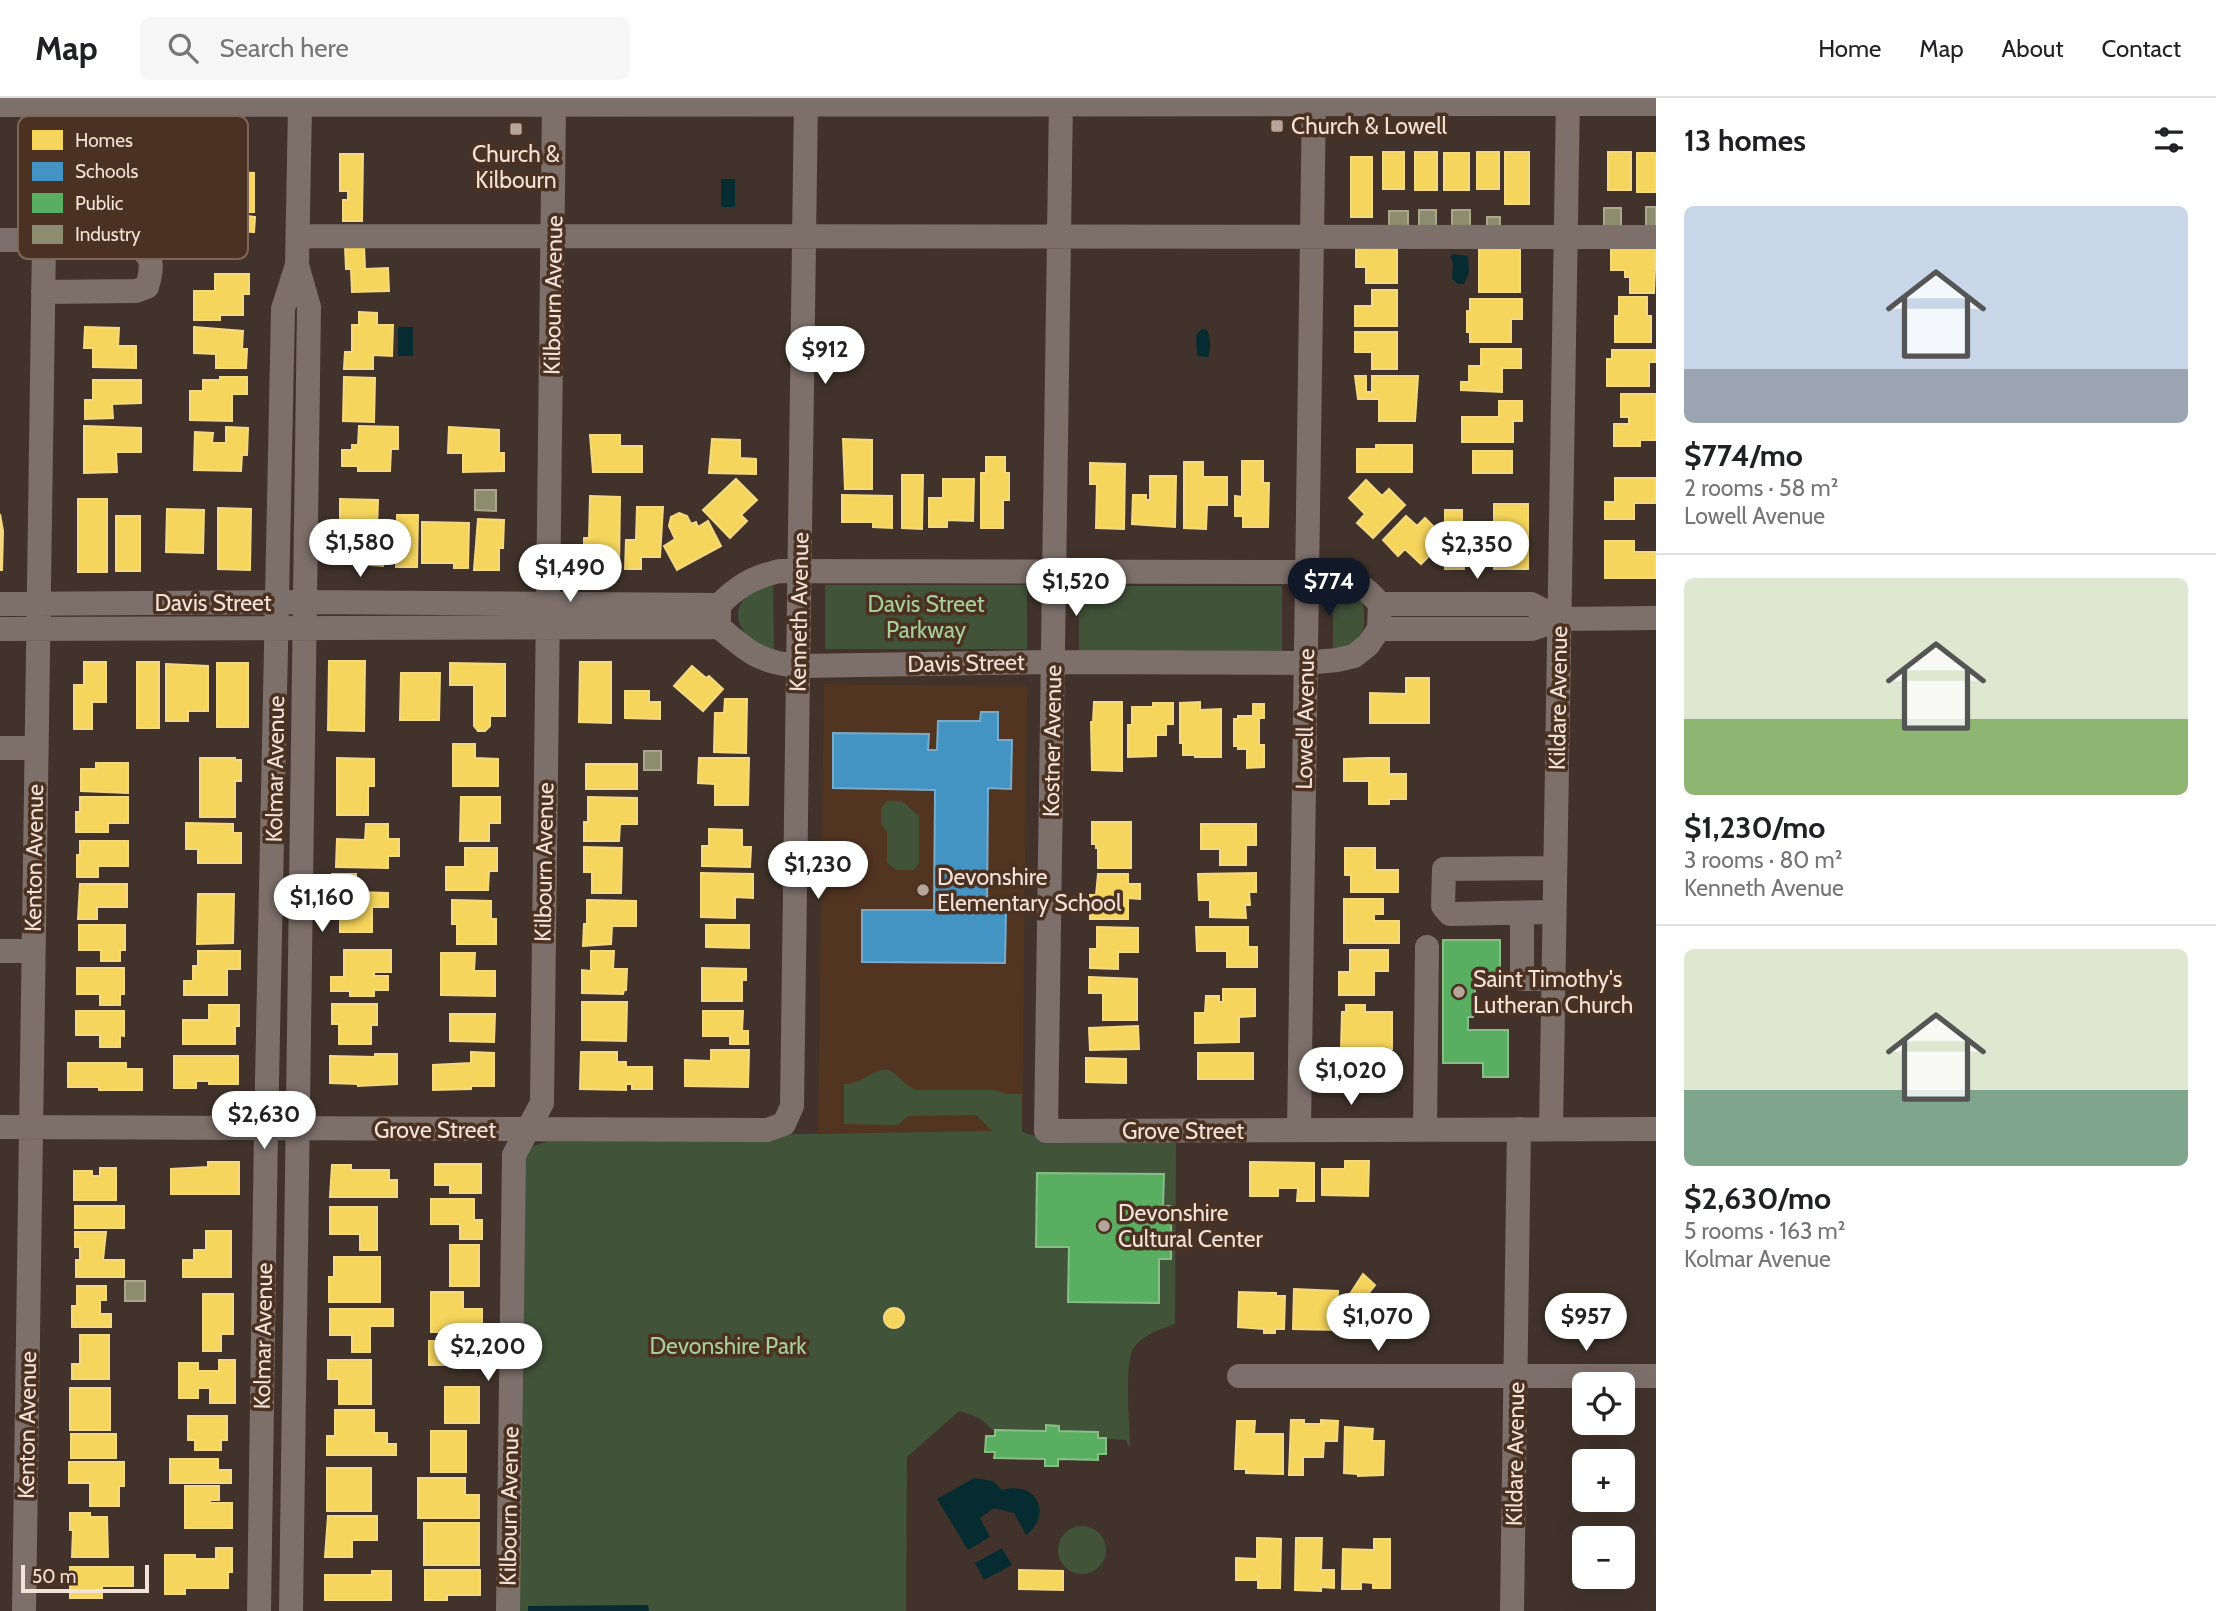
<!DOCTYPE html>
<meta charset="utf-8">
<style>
:root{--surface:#fff;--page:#f6f6f6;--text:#202124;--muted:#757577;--line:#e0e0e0;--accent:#111827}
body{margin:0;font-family:Cabin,sans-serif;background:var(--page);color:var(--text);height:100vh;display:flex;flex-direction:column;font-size:26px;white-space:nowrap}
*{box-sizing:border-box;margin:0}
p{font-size:23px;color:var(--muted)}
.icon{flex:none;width:38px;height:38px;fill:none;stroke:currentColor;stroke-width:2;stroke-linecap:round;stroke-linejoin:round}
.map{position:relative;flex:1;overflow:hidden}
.sheet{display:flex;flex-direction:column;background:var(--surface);width:560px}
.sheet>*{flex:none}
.controls{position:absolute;left:1572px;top:1274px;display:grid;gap:14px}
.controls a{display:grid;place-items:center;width:63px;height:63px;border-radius:10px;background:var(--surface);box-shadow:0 7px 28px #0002;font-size:35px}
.scale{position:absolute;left:21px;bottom:18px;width:128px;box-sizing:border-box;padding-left:7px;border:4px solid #f3e2d8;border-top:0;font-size:19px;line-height:24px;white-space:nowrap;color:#f3e2d8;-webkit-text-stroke:5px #4b3121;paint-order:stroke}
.price{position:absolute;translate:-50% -60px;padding:0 16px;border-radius:24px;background:#fff;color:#222;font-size:23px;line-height:46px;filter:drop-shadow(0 2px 4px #0008)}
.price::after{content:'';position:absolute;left:50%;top:42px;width:21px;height:16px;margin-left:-10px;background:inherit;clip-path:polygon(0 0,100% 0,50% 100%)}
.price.active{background:var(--accent);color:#fff}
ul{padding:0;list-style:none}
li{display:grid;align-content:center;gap:14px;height:371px;padding:0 28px}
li+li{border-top:2px solid var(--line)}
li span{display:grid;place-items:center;height:217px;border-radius:10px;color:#555}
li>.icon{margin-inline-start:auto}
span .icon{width:126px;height:126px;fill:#fffc;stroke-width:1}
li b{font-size:30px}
h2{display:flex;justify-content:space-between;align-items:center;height:84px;padding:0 28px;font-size:30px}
header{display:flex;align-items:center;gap:42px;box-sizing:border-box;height:98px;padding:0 35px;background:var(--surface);border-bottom:2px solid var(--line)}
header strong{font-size:33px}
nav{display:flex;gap:38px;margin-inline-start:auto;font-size:24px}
.search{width:490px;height:63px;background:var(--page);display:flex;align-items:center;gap:18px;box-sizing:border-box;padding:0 24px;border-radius:10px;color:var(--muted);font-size:26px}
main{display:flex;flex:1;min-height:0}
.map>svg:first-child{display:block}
.built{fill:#523521}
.green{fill:#415339}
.water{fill:#062b30}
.homes{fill:#f6d55c;stroke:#f5d981;stroke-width:2}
.schools{fill:#4393c3;stroke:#78abc9;stroke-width:2}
.public{fill:#5aae61;stroke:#88be85;stroke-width:2}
.industry{fill:#8c8c6e;stroke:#aba68e;stroke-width:2}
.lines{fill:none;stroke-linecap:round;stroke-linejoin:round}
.minor{stroke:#7d6f6a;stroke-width:24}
.poi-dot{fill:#b5a59b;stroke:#4b3121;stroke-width:2.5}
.labels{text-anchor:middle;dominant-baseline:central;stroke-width:7;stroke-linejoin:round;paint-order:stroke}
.poi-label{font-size:23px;fill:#f3e2d8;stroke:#4b3121;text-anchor:start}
.street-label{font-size:23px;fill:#f3e2d8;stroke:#4b3121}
.park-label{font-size:23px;fill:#a5cf99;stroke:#4b3121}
.key{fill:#4b3121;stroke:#7d6658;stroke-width:2}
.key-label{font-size:19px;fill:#f3e2d8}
</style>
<header>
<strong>Map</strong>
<div class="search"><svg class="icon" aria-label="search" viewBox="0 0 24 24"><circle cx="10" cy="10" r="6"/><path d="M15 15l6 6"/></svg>Search here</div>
<nav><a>Home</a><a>Map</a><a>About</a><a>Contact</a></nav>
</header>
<main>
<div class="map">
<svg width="1656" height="1513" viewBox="0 0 1656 1513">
<rect width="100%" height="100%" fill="#41332b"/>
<!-- built -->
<path class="built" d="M824,586L1027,588L1022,1034L818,1035Z"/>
<!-- green -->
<path class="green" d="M773,487L774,552L750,544C747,538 741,530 739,524C733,501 756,491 773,487Z
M825,487H1027V551H825Z
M1079,488H1282V553H1079Z
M1333,489L1348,492L1363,506C1367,533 1362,549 1333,553Z
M887,703H902L919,718V765L914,772H897L887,765V734L881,726V710Z
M886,971C898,975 904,987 916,992H994L1006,996H1022V1034L1054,1044H1176L1175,1226C1160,1231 1142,1237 1133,1251C1124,1267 1130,1329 1130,1350L1126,1342L1098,1340V1334L1059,1333L1058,1328L1046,1327V1333L992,1332C983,1320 973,1317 959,1313L907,1359L906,1513H514L521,1052L557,1040L992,1033L976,1017L908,1018L898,1027L844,1026V986C858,987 870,974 886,971Z
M1058 1452a24 24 0 1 1 48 0a24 24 0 1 1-48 0Z"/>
<!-- water -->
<path class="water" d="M721,81H735V109H721Z
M1453,156L1468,158L1469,175L1464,186H1458L1452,181L1453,165L1450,159Z
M398,229H413V258H398Z
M1202,231L1207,232C1211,239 1211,252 1208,259L1197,258L1196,237Z
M974,1380L993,1383L1002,1392C1037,1382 1053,1416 1026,1437L1014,1415L994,1410L980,1420L990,1439L968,1452L937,1401Z
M1002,1450L1012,1467L984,1482L975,1465Z
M648,1507L649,1513H528V1508Z"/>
<!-- homes -->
<path class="homes" d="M1383,54H1404V91H1383Z
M1415,54H1437V92H1415Z
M1477,54H1499V91H1477Z
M1505,54H1529V106H1505Z
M1608,54H1631V92H1608Z
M1444,55H1469V92H1444Z
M1637,55H1656V94H1637Z
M340,56H363L362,123H343V102H348V93H340Z
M1351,59H1372V119H1351Z
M231,74L254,75V114H248V118L255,119L254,134L234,133L235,113H231Z
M345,148H364L365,171L388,170L389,193L352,194L351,171H346Z
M1611,148H1656L1654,195H1630V179H1625V172H1611Z
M1356,149H1397V185H1366V169H1356Z
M1479,150H1520V194H1479Z
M215,176H249V196H243V217H220V222H194V193H215Z
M1372,192H1397V228H1355V208H1372Z
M1619,199H1647V218H1651V244H1615V218H1619Z
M1470,201H1522V221H1511V244H1470V234H1467V213H1470Z
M359,214L377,215V227H393L392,258L373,257V271H344L345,254H352V227H359Z
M85,229L119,230L118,248H136V270L93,269V250H84Z
M194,229L243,233L242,251H247L246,270H216V256L194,255Z
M1355,234H1397V271H1372V254H1355Z
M1481,251H1521V270H1502V294L1461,292V284H1469V268H1481Z
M1612,252H1656V264H1649V288H1607V261H1612Z
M1355,278H1366V294H1372V278H1418L1415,323H1379V301H1358Z
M220,279H247V296H232V323L190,322V293H203V282H220Z
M344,279L375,280L374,324L343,323Z
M93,282H141V305L112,306L113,320L85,321V302H93Z
M1621,296H1656V342H1640V348H1614V326H1629V319H1621Z
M1499,303H1522V323H1513V344H1462V319H1499Z
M84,328L141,330V354H116L117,374L84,375Z
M359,328L398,329V351H391L390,373H358V368H342V352H352V347H358Z
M226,329L248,330L247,357H242L241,373L194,372L195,334L213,335L212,345H226Z
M449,329L499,332V355H504V373L463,374V355H448Z
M590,337H620V348H642V374H593Z
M712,341L740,342V360L756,361V376L709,375Z
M843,341L872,342V391H845Z
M1376,347H1412V374H1357V351H1376Z
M1473,353H1512V375H1473Z
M986,359H1005V375H1009V402H1003V430H981V375H986Z
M1242,363H1263V385H1269L1268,429H1243V418H1235V398L1242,399Z
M1184,364H1203V379H1227V407H1207L1206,431L1184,430Z
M1090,365L1125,366L1124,431L1096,430L1097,386H1090Z
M902,377H923L922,431L902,430Z
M1150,378H1176L1175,429L1132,426L1133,397H1146V402H1150Z
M1615,380H1656V405H1634V421H1605V404H1615Z
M736,381L757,402L741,417L747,423L730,440L703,412Z
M943,381H974L973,423L947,422V429H929V400H943Z
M1366,382L1382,398L1389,391L1405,407L1373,440L1357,425L1365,416L1349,400Z
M842,397L892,398V430L873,429V424H842Z
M590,398L620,399L619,472L584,471V440H589Z
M78,401H107V474H78Z
M340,401L378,402L377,431H373L372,452H383V468L345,465L346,422H340Z
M1494,406H1528V471H1494Z
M637,409H663L660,459H641V471H625L626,442H636Z
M218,410L251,411L250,472L218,471Z
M167,411L204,412L203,455L166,454Z
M1445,412H1462V429H1481V453H1464V471H1445Z
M679,415L687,418L691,426L696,424L698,429L708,423L721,448L677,472L664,448L675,441L669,428L671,419Z
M0,416L3,433L2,472H0Z
M397,417H418L417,469H396Z
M116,418H140V473H116Z
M1406,418L1417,428L1425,420L1437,432L1429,441L1438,449L1421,466L1405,451L1398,458L1383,442Z
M478,421L504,422L503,450H499V472H474Z
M422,424L469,425L468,470H454V465H422Z
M1605,443H1634V454H1656V480H1605Z
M329,563H365L364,633L328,632Z
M84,564H106V604H92V631H74V587H84Z
M137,564H159V630H137Z
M580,564H611V625L579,624Z
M217,565H248V629H217Z
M450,565L505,566V618H490V628L485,633H478L474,628V587H450Z
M166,566L208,568V613H188V623H166Z
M692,568L706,580L709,578L723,591L703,613L674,588Z
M401,575H440L439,622H400Z
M1406,580H1429V625H1370V595L1406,596Z
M625,593H649V604H660V621L625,620Z
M725,601H747L746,655L714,654L715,615H724Z
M1094,604H1122V673L1092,672L1091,624H1093Z
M1200,604V612L1221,611V659H1195V657H1183V645H1180V605Z
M1153,605H1173V626H1166V637H1156V658L1128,659V627H1132V609H1153Z
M1253,606H1264V620H1259V647H1264V669L1247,670V651H1238V648H1234V621H1238V618H1253Z
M453,646H475V660L498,661V688H453Z
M200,660H235V662H241V683H235V719H200Z
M337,660L374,661V688H368V717H337Z
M699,660H749L748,707H715V686L698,685Z
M1369,660H1389V676H1406V701H1389V706H1369V683H1344V661Z
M96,665H128V695L81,693V671H96Z
M586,666H637V691H586Z
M80,699H128V725H108V734H76V714H80Z
M461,699H500V725H489V743H460Z
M588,699L637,700V726H620L619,743H584V724H588Z
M1092,724H1131V770H1098V750H1096V746H1092Z
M186,725L233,726V735H241V765H198V751H186Z
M366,726H388V741H399V758H388V770L336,769L337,741L365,742Z
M1201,726H1256V747H1246V767H1220V751H1201Z
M709,731L742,732V749H751L750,769L702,768V748H709Z
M80,743H128V768H98V779H77V757H80Z
M584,749L622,750L621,795H592V774H584Z
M465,750H497V773H489L488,792H446V769H465Z
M1345,750H1375V772H1398V794H1351V777H1345Z
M701,775L753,776V800L735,799V820L701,819Z
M1256,775V794H1249L1250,807H1245L1246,820L1210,819V802H1199L1198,776Z
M332,776H356V794L388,795V809H372V834H340V799H332Z
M1098,776H1128V786H1140V801L1128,800V821H1090V797H1096Z
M80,786H127V809H97V821H78Z
M198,796H234L233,845L197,846Z
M1344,801H1383V816H1374V823H1399V845H1344Z
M452,802L491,803V821H496V846H457V826H452Z
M587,802L636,803V828H612L611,846L583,848L584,826H587Z
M79,827H125V852H120V863H101V852H79Z
M706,827H749V850L706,849Z
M1097,829L1138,830V854H1118V871L1090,870V851H1097Z
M1196,829H1248V849H1257V869H1227V853H1197Z
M344,852H391V874H374V878H388V892H374V898H350V893H331V879H344Z
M1350,852H1388V873H1374V897H1339V874H1350Z
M198,853H240V871H227V897H184V883H193V868H198Z
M591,853H614L613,871H627L626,892H624L623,896L582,895V872L591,873Z
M441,855H475L474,873H495V898L441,897Z
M77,870H124V896H120V907H100V896H77Z
M702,870L746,871V882H742V903H702Z
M1089,879L1137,881V922H1103V895H1089Z
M1223,891H1255V918L1239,919V944L1195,945V915H1205L1206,898H1219V904H1223Z
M582,904H627L626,943L582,942Z
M332,906H377V927H371V946H339V926H332Z
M209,907H239V928H235V946H183V922H209Z
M1346,907H1365V914H1392V951H1341L1342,914H1346Z
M76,913H124V938L120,937V949H100V937H76Z
M703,913H743L742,933H748V946H730V938H703Z
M450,916H495L494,944L450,943Z
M1138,928L1139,951L1090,952L1089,930Z
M711,952H749L748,989L685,988V962L711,963Z
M1341,953L1387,954V977H1340Z
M471,954L494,955V988H471V991L433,992V967L471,965Z
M581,954H617V964H626V969H652V991H632V986H626V992L580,991Z
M1198,955H1253V981H1198Z
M375,956H397V986L358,988V986L330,985V958L375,959Z
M174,958H238V986H209V983H196V990H174Z
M1086,960L1126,961V985L1086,984Z
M68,965H126V971H142V992H99V989H68Z
M1345,1063H1369L1368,1098L1322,1097V1071H1345Z
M208,1064H239V1096H171V1071L208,1069Z
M1250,1064L1314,1065V1103H1297L1298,1090H1278V1098H1250Z
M435,1066H481V1095H450V1087H435Z
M332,1067H351V1072H389V1082H397V1099H330Z
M100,1070H116V1102H74V1073H92V1078H100Z
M431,1101H474V1122H482V1141H460V1126H431Z
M75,1108H124V1130H75Z
M330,1109H377V1152H360V1136H330Z
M206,1133H231V1179H183V1162H194V1152H206Z
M75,1134H106L103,1162H124V1179H76V1162H80V1149H75Z
M450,1147H479V1188H450Z
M334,1159H380V1204H329V1179H334Z
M1363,1176L1375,1187L1365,1200L1371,1204V1213H1395V1238H1358L1359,1204L1350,1196Z
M77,1188H106V1202H100V1216H111V1229H72V1208H77Z
M1294,1191L1338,1193L1337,1232L1293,1231Z
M431,1194H463V1211H482V1234H431Z
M1239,1194L1276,1195V1198H1285L1284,1231H1275V1235H1264V1231L1238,1229Z
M203,1196H233V1236H221V1253H203Z
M884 1220a10 10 0 1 1 20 0a10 10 0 1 1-20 0Z
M330,1211H393V1228H370V1254H352V1237H330Z
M80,1237H109V1281H72V1266H80Z
M429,1243H478V1267H429Z
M219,1262H235V1305H210V1290H198V1300H179V1265H198V1273H219Z
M328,1262H371V1306H339V1281H328Z
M445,1289H479V1325H445Z
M70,1290H110V1332H70Z
M335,1312H374V1335H387V1346H396V1357H327V1338H335Z
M188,1318H227V1342H221V1352H195V1342H188Z
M1291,1322H1304V1326H1321V1322L1338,1323L1337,1343H1324L1323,1359H1303V1377H1289Z
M1237,1323H1255L1254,1336H1283V1376L1246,1375V1371H1235Z
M1345,1329L1373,1331L1372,1343H1384L1383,1377L1358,1378V1376L1344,1375Z
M431,1333H466V1374H431Z
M71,1336H116V1360H71Z
M170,1361H218V1372H231V1385H170Z
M69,1364H124V1388H119V1408H90V1385H69Z
M327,1370H371V1413H327Z
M418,1380H465V1397H479V1420H418Z
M185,1388H219V1402H210V1405H232V1430H185Z
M70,1415H90V1419H107L108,1459H72L73,1432H70Z
M328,1418H377V1442H352V1459H325Z
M424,1425H479V1467H424Z
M1257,1440L1281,1441L1280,1490H1258V1477V1482H1236V1460L1257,1461Z
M1296,1440H1322L1321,1472H1334V1490L1321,1489V1493L1295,1492Z
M1374,1441H1390V1490H1373V1485L1361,1484V1491H1342L1343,1451L1374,1452Z
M216,1450H232V1474H228V1490H185V1496H165V1457H195V1461H216Z
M70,1469H133V1488H102V1500H70Z
M425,1472H480V1497H447V1502H425Z
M1019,1472L1063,1473V1492L1019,1491Z
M372,1473H391V1502H325V1477H372Z"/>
<!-- schools -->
<path class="schools" d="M981,614H998V642H1012L1011,691L988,690L987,814H1006L1005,865L862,864V812H934L935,692L833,690V635L929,636L928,652H937L938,623H980Z"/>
<!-- public -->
<path class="public" d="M1443,842H1500V876H1475V912H1473V919H1468V932H1508V979H1483V965H1443Z
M1037,1075L1164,1076L1163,1108H1171V1161H1159V1205L1068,1204L1069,1149H1036Z
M1046,1327L1059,1328V1333L1098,1334V1340H1106V1356H1098V1362L1058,1361V1368H1045V1361L994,1360L995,1354H985L986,1338H995V1332L1046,1333Z"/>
<!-- industry -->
<path class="industry" d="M1646,109H1656V129H1646Z
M1604,110H1621V131H1604Z
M1419,112H1436V129H1419Z
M1452,112H1470V130H1452Z
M1389,113H1408V129H1389Z
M1487,119H1500V132H1487Z
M475,392H496V413L475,412Z
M644,653H661V672H644Z
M125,1183H145V1203H125Z"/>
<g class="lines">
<!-- minor -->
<path class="minor" d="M1061,0L1046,1033L1656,1031
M0,7L1656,6
M298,138C750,142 1203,137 1656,139
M0,142H44
M43,194L136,193L147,189C153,169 154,156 134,147L44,146
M0,506L305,504L719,507
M1380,506H1531L1560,521
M0,531L719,529C748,554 759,564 798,568L1053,564L1306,565L1337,562L1354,558L1368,547L1379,531L1380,506C1365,488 1346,476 1323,474L779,473C752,480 739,487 719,507V529
M1379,531H1532L1560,521L1656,520
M0,650H36
M1554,814L1450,816L1443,808L1444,771L1555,770
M1522,815V881H1553
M0,853H33
M0,1029L767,1032L784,1026L792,1008L806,0
M1551,1031L1568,0
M1299,1032L1314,0
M1425,1032L1427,849
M1239,1278H1656
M24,1513L46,8
M259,1513L266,1031L283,211L297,167L300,8
M291,1513L309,209L297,167
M508,1513L514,1057L542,1005L554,7
M1512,1513L1519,1031"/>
</g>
<!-- markers -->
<g class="poi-dot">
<rect x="1270" y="21" width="14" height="14" rx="3.5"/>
<rect x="509" y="24" width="14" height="14" rx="3.5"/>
<circle cx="923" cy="792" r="7"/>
<circle cx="1459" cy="894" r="7"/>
<circle cx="1104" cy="1128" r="7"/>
</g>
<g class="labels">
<!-- poi labels -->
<g class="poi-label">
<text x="1291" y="28">Church &amp; Lowell</text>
<text x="516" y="56" text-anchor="middle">Church &amp;<tspan x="516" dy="26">Kilbourn</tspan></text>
<text x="937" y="779">Devonshire<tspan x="937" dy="26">Elementary School</tspan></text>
<text x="1473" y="881">Saint Timothy's<tspan x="1473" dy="26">Lutheran Church</tspan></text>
<text x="1118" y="1115">Devonshire<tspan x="1118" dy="26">Cultural Center</tspan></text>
</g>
<!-- street labels -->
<g class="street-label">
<text transform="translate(553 197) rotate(-89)">Kilbourn Avenue</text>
<text x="213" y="505">Davis Street</text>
<text transform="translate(799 514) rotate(-89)">Kenneth Avenue</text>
<text transform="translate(966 565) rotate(-1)">Davis Street</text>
<text transform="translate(1558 600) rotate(-89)">Kildare Avenue</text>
<text transform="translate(1305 621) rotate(-89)">Lowell Avenue</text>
<text transform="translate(1052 643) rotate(-89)">Kostner Avenue</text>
<text transform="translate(275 671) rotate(-89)">Kolmar Avenue</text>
<text transform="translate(34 760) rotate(-89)">Kenton Avenue</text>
<text transform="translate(544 764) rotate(-89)">Kilbourn Avenue</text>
<text x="435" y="1032">Grove Street</text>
<text x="1183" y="1033">Grove Street</text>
<text transform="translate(263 1238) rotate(-89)">Kolmar Avenue</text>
<text transform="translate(27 1327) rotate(-89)">Kenton Avenue</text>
<text transform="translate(1515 1356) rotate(-89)">Kildare Avenue</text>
<text transform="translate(509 1408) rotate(-89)">Kilbourn Avenue</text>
</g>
<!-- park labels -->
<g class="park-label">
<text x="926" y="506">Davis Street<tspan x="926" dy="26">Parkway</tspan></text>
<text x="728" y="1248">Devonshire Park</text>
</g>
</g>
<!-- legend -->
<rect x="18" y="18" width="230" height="143" rx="10" class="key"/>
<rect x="32" y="32" width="31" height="20" fill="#f6d55c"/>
<rect x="32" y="64" width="31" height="19" fill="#4393c3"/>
<rect x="32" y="95" width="31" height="20" fill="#5aae61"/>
<rect x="32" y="127" width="31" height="19" fill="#8c8c6e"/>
<g class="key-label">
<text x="75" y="49">Homes</text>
<text x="75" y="80">Schools</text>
<text x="75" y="112">Public</text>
<text x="75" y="143">Industry</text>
</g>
</svg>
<div class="controls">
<a><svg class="icon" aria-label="locate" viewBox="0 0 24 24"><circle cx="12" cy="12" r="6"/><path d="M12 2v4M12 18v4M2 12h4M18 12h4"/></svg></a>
<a>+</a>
<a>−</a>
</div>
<div class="scale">50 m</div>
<b class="price" style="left:825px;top:288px">$912</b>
<b class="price" style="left:360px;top:481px">$1,580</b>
<b class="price" style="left:1477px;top:483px">$2,350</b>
<b class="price" style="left:570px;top:506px">$1,490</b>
<b class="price" style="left:1076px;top:520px">$1,520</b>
<b class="price active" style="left:1329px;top:520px">$774</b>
<b class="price" style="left:818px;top:803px">$1,230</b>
<b class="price" style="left:322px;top:836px">$1,160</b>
<b class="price" style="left:1351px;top:1009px">$1,020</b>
<b class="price" style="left:264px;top:1053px">$2,630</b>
<b class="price" style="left:1378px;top:1255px">$1,070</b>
<b class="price" style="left:1586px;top:1255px">$957</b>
<b class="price" style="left:488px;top:1285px">$2,200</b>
</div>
<section class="sheet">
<h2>13 homes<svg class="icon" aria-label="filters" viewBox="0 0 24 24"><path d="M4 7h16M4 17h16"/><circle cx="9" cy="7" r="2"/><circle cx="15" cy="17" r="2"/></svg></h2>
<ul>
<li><span style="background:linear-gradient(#c9d6e8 75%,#9aa5b1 0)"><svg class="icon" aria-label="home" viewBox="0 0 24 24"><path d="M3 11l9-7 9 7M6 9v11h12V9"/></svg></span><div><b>$774/mo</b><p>2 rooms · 58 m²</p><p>Lowell Avenue</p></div></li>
<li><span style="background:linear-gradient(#dfe7d0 65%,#8fb573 0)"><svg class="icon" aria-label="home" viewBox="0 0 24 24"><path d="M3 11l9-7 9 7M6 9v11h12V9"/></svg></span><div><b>$1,230/mo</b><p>3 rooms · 80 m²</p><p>Kenneth Avenue</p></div></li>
<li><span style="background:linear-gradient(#dfe7d0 65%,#7fa58c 0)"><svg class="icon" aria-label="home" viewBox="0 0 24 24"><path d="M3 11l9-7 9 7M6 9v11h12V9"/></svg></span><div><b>$2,630/mo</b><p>5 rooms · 163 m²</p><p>Kolmar Avenue</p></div></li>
</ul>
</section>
</main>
